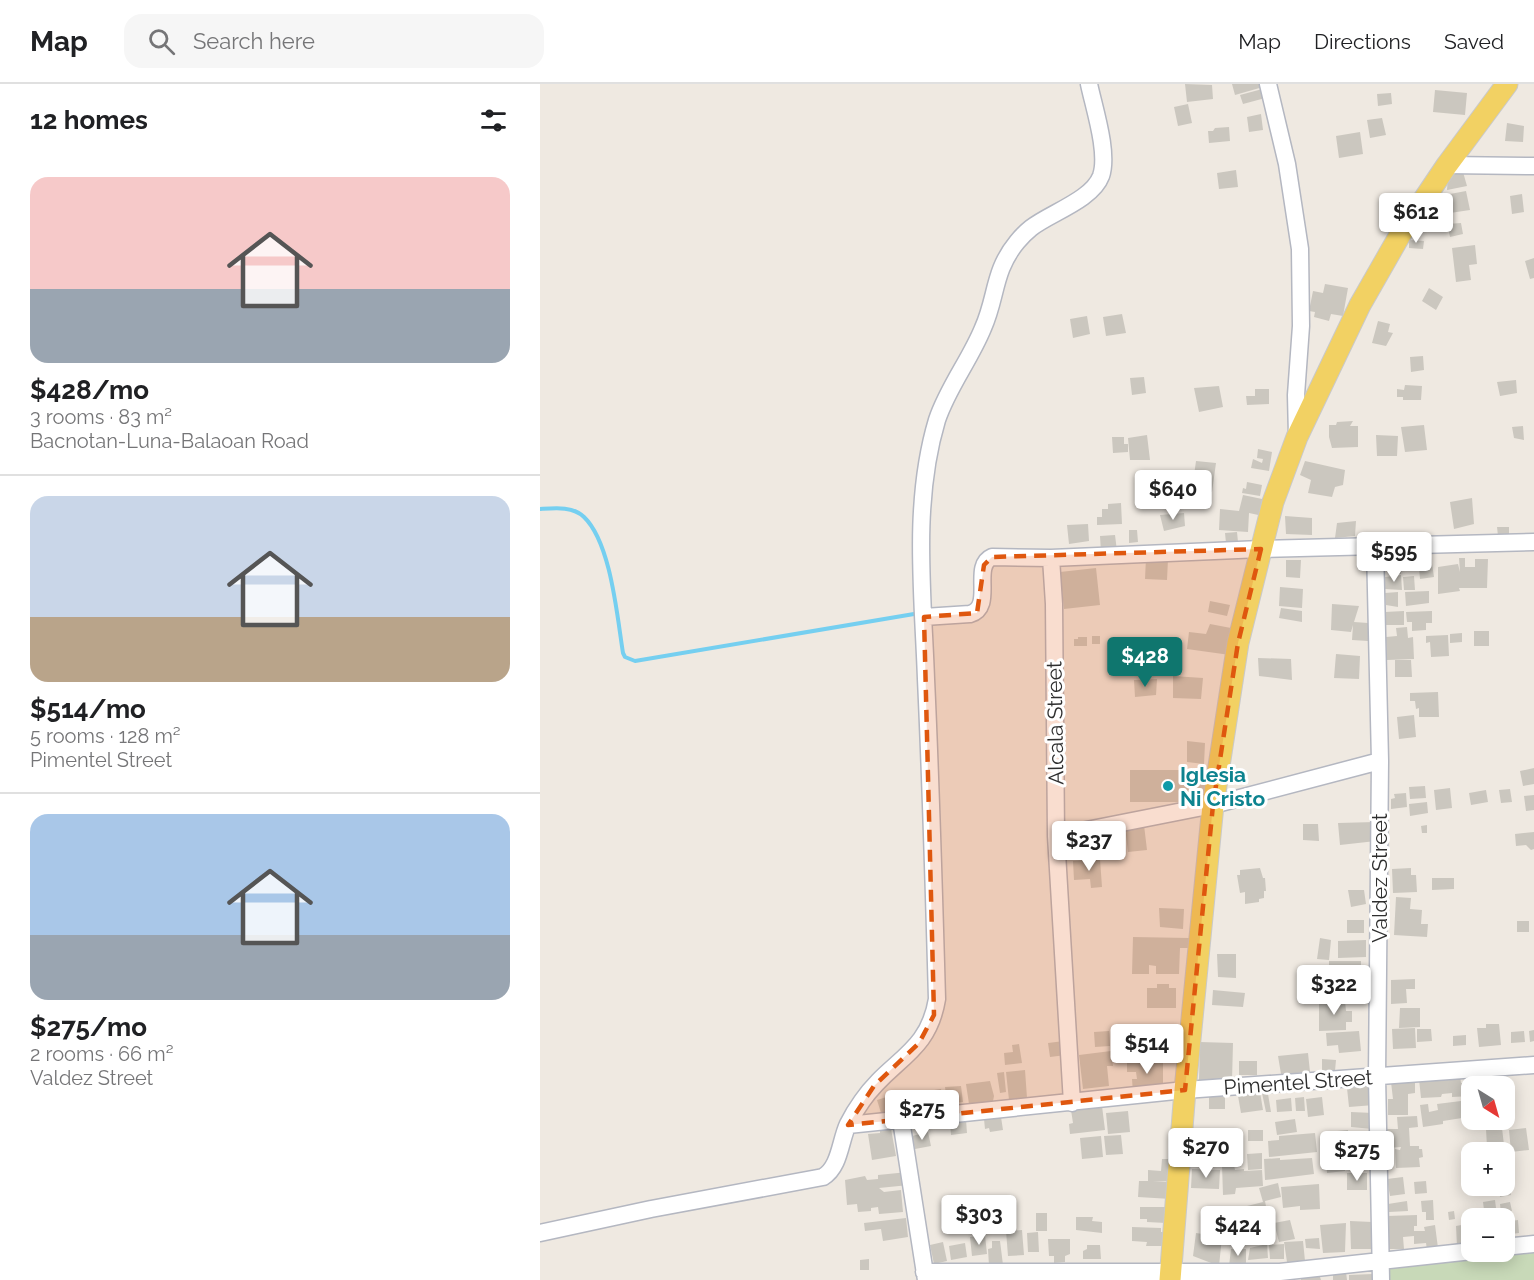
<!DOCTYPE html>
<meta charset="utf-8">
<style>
:root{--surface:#fff;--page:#f6f6f6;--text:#202124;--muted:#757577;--line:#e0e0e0;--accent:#0f766e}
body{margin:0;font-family:Raleway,sans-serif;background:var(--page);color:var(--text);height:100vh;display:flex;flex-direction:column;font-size:22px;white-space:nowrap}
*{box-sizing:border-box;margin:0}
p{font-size:20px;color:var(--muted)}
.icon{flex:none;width:33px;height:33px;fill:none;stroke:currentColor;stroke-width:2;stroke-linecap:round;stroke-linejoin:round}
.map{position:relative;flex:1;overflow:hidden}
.sheet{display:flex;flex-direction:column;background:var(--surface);width:540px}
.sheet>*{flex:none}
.needle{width:39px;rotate:143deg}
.controls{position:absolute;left:921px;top:992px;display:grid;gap:12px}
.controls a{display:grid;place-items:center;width:54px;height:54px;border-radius:12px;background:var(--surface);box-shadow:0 3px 15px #0003;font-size:30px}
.price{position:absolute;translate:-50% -51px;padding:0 14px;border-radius:6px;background:#fff;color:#222;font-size:20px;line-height:39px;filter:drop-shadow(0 2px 3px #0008)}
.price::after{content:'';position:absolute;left:50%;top:36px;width:18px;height:14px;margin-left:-9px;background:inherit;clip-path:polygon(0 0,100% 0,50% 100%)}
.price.selected{background:var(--accent);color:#fff}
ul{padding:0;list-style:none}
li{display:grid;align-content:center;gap:12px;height:318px;padding:0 30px}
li+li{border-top:2px solid var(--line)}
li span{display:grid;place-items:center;height:186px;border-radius:18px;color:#555}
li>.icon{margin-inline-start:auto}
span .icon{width:108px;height:108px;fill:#fffc;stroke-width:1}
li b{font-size:26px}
h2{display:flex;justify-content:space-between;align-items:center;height:72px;padding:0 30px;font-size:26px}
header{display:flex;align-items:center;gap:36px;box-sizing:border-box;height:84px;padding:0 30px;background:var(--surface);border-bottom:2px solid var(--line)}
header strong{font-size:28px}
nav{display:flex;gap:33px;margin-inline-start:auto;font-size:21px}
.search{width:420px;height:54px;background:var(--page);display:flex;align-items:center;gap:15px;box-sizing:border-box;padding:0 21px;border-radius:18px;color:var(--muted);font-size:22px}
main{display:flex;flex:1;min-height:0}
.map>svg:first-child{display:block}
.cemetery{fill:#c8d9b8}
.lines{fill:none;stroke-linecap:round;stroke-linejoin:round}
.stream{stroke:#75cff0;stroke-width:4}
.building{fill:#cbc7bf}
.minor-casing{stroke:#b4b7c1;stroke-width:19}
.major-casing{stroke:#c9c9c9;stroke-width:23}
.minor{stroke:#fff;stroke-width:16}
.major{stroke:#f2d163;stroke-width:21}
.marked{fill:#df570e;fill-opacity:0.2;stroke:#df570e;stroke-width:4.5;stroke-dasharray:12 8;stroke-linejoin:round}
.culture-dot{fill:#0f9aa8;stroke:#fff;stroke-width:2}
.labels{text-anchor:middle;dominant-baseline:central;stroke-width:6;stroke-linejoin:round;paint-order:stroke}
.street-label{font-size:21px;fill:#2e2e2e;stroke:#fff}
.culture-label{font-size:21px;font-weight:bold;fill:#0d838f;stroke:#fff;text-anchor:start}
</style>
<header>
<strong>Map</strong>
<div class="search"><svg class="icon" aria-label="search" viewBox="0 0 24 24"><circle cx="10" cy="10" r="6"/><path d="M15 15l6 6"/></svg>Search here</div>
<nav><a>Map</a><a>Directions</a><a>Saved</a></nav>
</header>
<main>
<section class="sheet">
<h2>12 homes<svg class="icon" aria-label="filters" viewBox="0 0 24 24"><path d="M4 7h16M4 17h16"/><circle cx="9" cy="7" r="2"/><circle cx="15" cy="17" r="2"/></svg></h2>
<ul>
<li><span style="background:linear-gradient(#f6c9c9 60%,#9aa5b1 0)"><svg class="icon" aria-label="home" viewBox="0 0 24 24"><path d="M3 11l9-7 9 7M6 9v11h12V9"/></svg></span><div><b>$428/mo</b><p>3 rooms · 83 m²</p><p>Bacnotan-Luna-Balaoan Road</p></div></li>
<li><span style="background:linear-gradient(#c9d6e8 65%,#b9a48a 0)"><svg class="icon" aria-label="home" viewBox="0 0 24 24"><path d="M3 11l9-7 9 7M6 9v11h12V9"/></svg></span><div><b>$514/mo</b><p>5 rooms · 128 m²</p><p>Pimentel Street</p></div></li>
<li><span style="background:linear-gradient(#a9c7e8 65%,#9aa5b1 0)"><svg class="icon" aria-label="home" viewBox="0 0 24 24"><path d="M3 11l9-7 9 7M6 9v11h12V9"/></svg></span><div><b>$275/mo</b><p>2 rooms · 66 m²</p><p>Valdez Street</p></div></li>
</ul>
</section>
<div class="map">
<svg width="994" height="1196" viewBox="0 0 994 1196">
<rect width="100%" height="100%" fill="#efe9e1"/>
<!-- cemetery -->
<path class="cemetery" d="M994,1166V1196H848V1184Z"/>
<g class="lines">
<!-- stream -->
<path class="stream" d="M0,425C15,424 33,422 44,433C71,459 77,532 83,569L85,573L95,577L374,530"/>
</g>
<!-- building -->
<path class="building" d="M645,0L672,1L673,15L647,18Z
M692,0H722L723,3L695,11Z
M726,4L729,13L703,20L700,11Z
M895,6L927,9L925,31L893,28Z
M851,9L852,20L838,22L837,10Z
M648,20L652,39L638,42L634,23Z
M721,30L723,46L709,48L707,33Z
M842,34L846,51L830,54L827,36Z
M967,39L984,42L983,58L965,57Z
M689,43L690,57L669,59L668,47H673L675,44Z
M820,48L823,70L799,74L796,52Z
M696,86L698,103L679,105L677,89Z
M923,88L927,102L907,106L908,92Z
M926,107L930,126L910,129L907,116L911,115L910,110Z
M982,110L984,128L972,130L970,112Z
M921,139L923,150L910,153L907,140Z
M869,156L884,157L883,165L869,164Z
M935,161L937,180L929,181L931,196L916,198L912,164Z
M994,174V194L990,195L985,177Z
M785,200L808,204L803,232L791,230L789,237L774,233L775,228L769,227L773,207L783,209Z
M889,204L903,213L896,226L882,217Z
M582,230L586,249L566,252L563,233Z
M547,232L550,250L533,254L530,235Z
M838,237L850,240L848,248L853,249L846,262L832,259Z
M883,272L884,286L871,288L870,273Z
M604,293L606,309L592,311L590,294Z
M976,296L977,309L960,312L957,298Z
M865,301L882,302L881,316H863V313H857V305L864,306Z
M679,302L683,323L659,328L654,304Z
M715,305H729V320L707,321L706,312H715Z
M813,337L810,342H818V363L792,364L789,353V341H796L797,338Z
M884,341L887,366L865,368L861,343Z
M983,342L984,356L974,354L972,343Z
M607,351L610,376H590L588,354Z
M836,351L858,352L857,372H837Z
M572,353H584V360H588V368L573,369Z
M718,365L732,368L729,387L711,384L713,375L722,379L723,375L717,374Z
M656,377L676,379L672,408L652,406Z
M765,377L805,386L803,401L795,403L792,413L768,409L771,396L760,391Z
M635,390L652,391L651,408L634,406Z
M707,398L722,401L720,412L702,409L703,404L706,405Z
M632,409H650L649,422H632Z
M703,411L727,416L723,432L709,429L708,448L679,446L680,425L699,427Z
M932,414L934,440L914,445L910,418Z
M581,419L582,440L557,441V433H562V425H568V420Z
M644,429L645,442L624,447L620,431Z
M745,432L772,434V451L746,450Z
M816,437L815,452L795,454L797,439Z
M548,440L549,457L529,460L527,441Z
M957,443H969V451L958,452Z
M589,446H597L598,458L589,459Z
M697,448L698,458L686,459L685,449Z
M575,451L577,467L561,468L560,452Z
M891,472L894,493L880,495L878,474Z
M606,474L628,475L627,496L605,495Z
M919,474H925V483H935V475H948L947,504H919L920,507L898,510V483L918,480L920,488Z
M746,476H761L760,494L746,493Z
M862,478L861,490H849L848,480Z
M556,484L560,521L524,525L520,488Z
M861,491L862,506L845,505V493Z
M874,492L875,506H864L863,493Z
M740,503L763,505L762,524L739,522Z
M889,507V519L866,522L865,508Z
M858,508V523L846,521L845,509Z
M670,517L690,521L687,532L668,528Z
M792,520L819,522L814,538L828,539V557L812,556L813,541L811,548L791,546Z
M741,524L762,527V538L739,534Z
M864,527V541H845V528Z
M892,527V539H886V546L872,547V538H867L866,528Z
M670,540L691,544L690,571L647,565L649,548L666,550Z
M867,543L868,554L873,553L874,575L847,576L846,553L857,552L856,544Z
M934,547H949V562H934Z
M922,549V558L910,559V550Z
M908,551L909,572L891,573L890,558L886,559V552Z
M552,552H560V560H552Z
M538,553H547V562H534V555H538Z
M796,570L820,572L819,595L794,594Z
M718,574L751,575L752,596L719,592Z
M855,576H871L872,593H855Z
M633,592L663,594L661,615L633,614Z
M617,595L616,611L595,613L594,596Z
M898,608L899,633H879V624L876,625L875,617H870V609Z
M874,631L876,653L859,655L857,633Z
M647,657L665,659L664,680L647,678Z
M994,684V700L983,702L980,687Z
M590,686H666V718H590Z
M885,702L886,714L870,715L869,703Z
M910,704L912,724L896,726L894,706Z
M970,705L972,718L961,719L959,706Z
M946,706L948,718L931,721L929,709Z
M866,709L867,723L851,725V715L855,714L854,710Z
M994,711V726L986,727L984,712Z
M887,718L888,729L870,732L869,720Z
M835,738L836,757L800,761L798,739Z
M763,740H778L779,757L763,756Z
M604,741L607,766L588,768L585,743Z
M887,741V749H882L881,742Z
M994,748V765L991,766L986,761L976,762L975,750Z
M560,775L562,803L551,804L550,795L534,796L533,777Z
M720,784L723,794H725L726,807H724V814L719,815V818L705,820V808L700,809L697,791H700V786Z
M871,784V791H876L877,808L853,809L852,785Z
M892,794H914V805L892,806Z
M808,806H824L826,820L811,823Z
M856,813L871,814L870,825L882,826L881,840H888L887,853L854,851Z
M619,824L644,825L643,845L620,843Z
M807,836H824V849H807Z
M977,837H989V848H977Z
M593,853L649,854V864H640L639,890H616V882L609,881V890H592Z
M780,854L791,856L789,876L777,875Z
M826,856V873L798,874V857Z
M677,870H696V894L678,893Z
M789,877H821V895H789Z
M772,891L784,892L783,909L770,908Z
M875,895V905H866L867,919L851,920V896Z
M617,900H629V904H636V924H607V904H617Z
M673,906L705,909L703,923L672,921Z
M805,917L806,927H812V938H806V946L779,947V918Z
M860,924H880V943L859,944Z
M946,940H959L961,961L939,963L937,944H946Z
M875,944L876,964L853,965L852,945Z
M877,945H891L892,957L877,958Z
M994,946V957L990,958L989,947Z
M569,947L570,962L555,963L554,948Z
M819,947L821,967L799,969L798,961L787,962L786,949Z
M984,947L985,958L971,959V948Z
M926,951V961L913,962V952Z
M638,956L639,968L625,969L624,957Z
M524,957L526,971L510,973L508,959Z
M660,958L693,959L692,997L659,996Z
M479,960L482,979L465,981L464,969L473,968L472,961Z
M571,967L573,982H567L569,1002L543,1005L539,971Z
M768,969L770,988L741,990L738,972Z
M623,974V1007L593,1009L592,995H597L596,988H587V975Z
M782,975L796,976L795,987L782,986Z
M699,977H717V991H699Z
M485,986L487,1014L469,1016L466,988Z
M464,988L466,1008L460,1009L457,989Z
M920,991L921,999H932V1012L912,1013V1009L902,1010L901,1013L881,1014L879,995Z
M450,997L454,1012L453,1017L429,1020L426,1000Z
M875,997V1009L868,1010V1031H848V1015H853L851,998Z
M421,1002L423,1018L407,1020L405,1003Z
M833,1002L834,1021L809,1023L807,1004Z
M401,1005L403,1018L383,1021L381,1008Z
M720,1008L723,1026L701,1029L698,1012Z
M722,1009L728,1010L731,1028H726Z
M359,1010L360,1013L368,1011L372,1027L359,1030L353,1015L354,1012Z
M350,1012L355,1028L342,1032L337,1016Z
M669,1012L685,1013V1025H669Z
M764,1013L765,1027H756L755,1014Z
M782,1013L784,1031L768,1033L766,1015Z
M751,1014L752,1027L737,1028L736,1016Z
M921,1017L922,1020L932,1019V1037H922V1034L903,1037V1040L883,1043L880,1021L888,1020L889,1028L898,1026L897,1020Z
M562,1022L565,1046L530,1050L529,1040L533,1039L531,1026Z
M588,1027L590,1048L568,1050L566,1029Z
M811,1028L833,1029V1045L811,1043Z
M877,1032L878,1043L869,1044L870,1062H879V1065H882L883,1073L879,1074L880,1083L856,1084L855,1065L860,1066L861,1063L847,1064L846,1045H858L857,1033Z
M461,1033L463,1046L450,1048L449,1044L445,1045L444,1035Z
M755,1035L757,1048L737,1051L735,1038Z
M426,1036L427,1049L411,1051L410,1038Z
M962,1044L964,1061L947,1063L946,1045Z
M986,1044L989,1066L971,1068L969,1046Z
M351,1045L356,1072L332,1076L328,1050L340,1049V1047Z
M675,1045H690L689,1061L674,1060Z
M708,1046H723V1057H708Z
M808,1046L810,1065L798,1066L797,1047Z
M835,1047V1066H812V1048Z
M388,1048L391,1062L375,1065L372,1052Z
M775,1049L777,1068L729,1073L728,1057L739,1056V1052Z
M581,1051L583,1070L566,1071L564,1052Z
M561,1052L563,1073L542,1075L540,1054Z
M686,1065H699L698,1079H685Z
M722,1069V1085L708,1086L707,1070Z
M927,1069H932V1084H928Z
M804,1072L805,1087L787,1089L786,1074Z
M740,1074V1076L772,1074L774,1090L725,1096L724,1075Z
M622,1075H634L632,1097H613L632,1098L631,1115L598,1113L599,1097H608V1086L621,1087Z
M682,1081H694L695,1086L704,1085V1087L722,1086L723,1102L696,1104L695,1110L683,1111Z
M652,1085L680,1086L679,1105L651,1104Z
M368,1088L369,1101L339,1104L344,1108L361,1106L363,1128L339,1130L338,1123L331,1124V1127L318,1128L317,1120L307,1121L305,1096L325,1092L327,1096L338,1095V1091Z
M807,1089H827V1106H807Z
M863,1093L865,1110L850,1112L847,1095Z
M886,1097L887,1109L875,1110L874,1098Z
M738,1099L741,1113L725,1117L730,1144L711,1146L707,1122L723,1118L719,1104Z
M969,1099L971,1111L960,1113L958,1101Z
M779,1100L780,1125L760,1126V1122L743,1124L741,1103Z
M893,1116L894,1136H886V1128H882L881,1117Z
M955,1116L957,1132L945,1134L943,1118Z
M867,1117L868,1127L849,1128L848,1120Z
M970,1118L972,1127L961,1129L960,1120Z
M600,1123H626V1139L607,1138V1135H600Z
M914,1127L915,1135L909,1136L908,1128Z
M496,1129H507V1147H496Z
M877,1131V1142H874V1147H885L884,1143L895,1141L898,1164L887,1166L886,1159L874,1160V1152L863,1153L864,1165H846L847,1132Z
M536,1133H553L552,1137L562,1138V1149L536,1146Z
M366,1134L368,1153L343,1157L341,1145L325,1147L324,1139Z
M750,1136L755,1155L739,1158L734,1139Z
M978,1136L979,1149L964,1151V1138Z
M810,1137L832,1138L833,1165H811Z
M806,1139L805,1168L783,1169L780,1141Z
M932,1139V1161L917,1162L916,1142Z
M592,1143L621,1144V1148H623V1162H606L607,1158L592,1157Z
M482,1146L484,1171L468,1172L466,1147Z
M498,1148L499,1168H488L487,1149Z
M656,1149L682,1153L679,1182L653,1172Z
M445,1151L447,1170L432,1172L430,1153Z
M779,1154L780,1165L766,1164L765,1155Z
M508,1155H530V1170L525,1172V1178L514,1179V1172H509Z
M452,1157H460L463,1181L449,1182L448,1165L452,1164Z
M763,1157L765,1177L747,1178L744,1158Z
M403,1158L407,1177L394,1180L390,1161Z
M425,1159L427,1173L411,1176L409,1162Z
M727,1160L728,1174L708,1176L710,1164Z
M744,1160V1175H730L729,1161Z
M547,1161H560L561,1175H543V1167L547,1165Z
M691,1165H706V1180L689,1182Z
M329,1175V1186H320V1176Z
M806,1188L807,1196H793V1189Z
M833,1190V1196H809V1191Z
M761,1193H780L781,1196H761Z"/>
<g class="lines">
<defs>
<path id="minor" d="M728,0L747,80L760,165L761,242L756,311L757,352
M907,81L994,82
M835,463L840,677L837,992L841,1196
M511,474L514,520L516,752L532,1019
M384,533L430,530C455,523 431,482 452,473L511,474L721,465L994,458
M516,752L673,721L840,677
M361,1036L386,1196
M308,1041L645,1006L994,981
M0,1149L111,1125L283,1093C300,1083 300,1057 308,1040C312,1032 317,1024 322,1017C351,975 388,970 397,915C394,808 391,702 386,595C383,510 372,419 397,336C408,303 430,276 443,244C457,213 453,187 477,158C481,153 486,148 491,144C510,129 552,116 561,92C569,69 554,24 549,0
M964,1163L994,1160
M384,1188H740L932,1167"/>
<path id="major" d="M630,1196L645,1006L673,721L698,559L733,418L757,353L820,221L860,151L907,81L967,0"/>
</defs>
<!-- minor casing -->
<use href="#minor" class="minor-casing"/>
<!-- major casing -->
<use href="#major" class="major-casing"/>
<!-- minor -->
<use href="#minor" class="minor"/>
<!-- major -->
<use href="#major" class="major"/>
</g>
<!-- marked area -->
<path class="marked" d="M721,465L698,559L673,721L645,1006L308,1041L334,1002L379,959L394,931L384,533L437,529L444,481L452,473Z"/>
<!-- markers -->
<circle class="culture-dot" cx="628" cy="702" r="6"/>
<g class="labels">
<!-- street labels -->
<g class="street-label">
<text transform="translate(515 639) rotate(-91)">Alcala Street</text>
<text transform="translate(839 794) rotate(-90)">Valdez Street</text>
<text transform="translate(758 998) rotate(-4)">Pimentel Street</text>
</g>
<!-- culture labels -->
<g class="culture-label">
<text x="640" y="690">Iglesia<tspan x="640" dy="24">Ni Cristo</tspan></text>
</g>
</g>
</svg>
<div class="controls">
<a><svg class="needle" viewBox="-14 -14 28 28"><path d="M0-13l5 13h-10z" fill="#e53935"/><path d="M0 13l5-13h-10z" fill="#757577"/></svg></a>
<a>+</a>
<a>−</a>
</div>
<b class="price" style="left:876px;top:160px">$612</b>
<b class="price" style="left:633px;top:437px">$640</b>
<b class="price" style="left:854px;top:499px">$595</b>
<b class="price selected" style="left:605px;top:604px">$428</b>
<b class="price" style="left:549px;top:788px">$237</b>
<b class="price" style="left:794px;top:932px">$322</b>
<b class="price" style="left:607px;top:991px">$514</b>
<b class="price" style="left:382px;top:1057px">$275</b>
<b class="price" style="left:666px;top:1095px">$270</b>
<b class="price" style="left:817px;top:1098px">$275</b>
<b class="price" style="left:439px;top:1162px">$303</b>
<b class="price" style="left:698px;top:1173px">$424</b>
</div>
</main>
